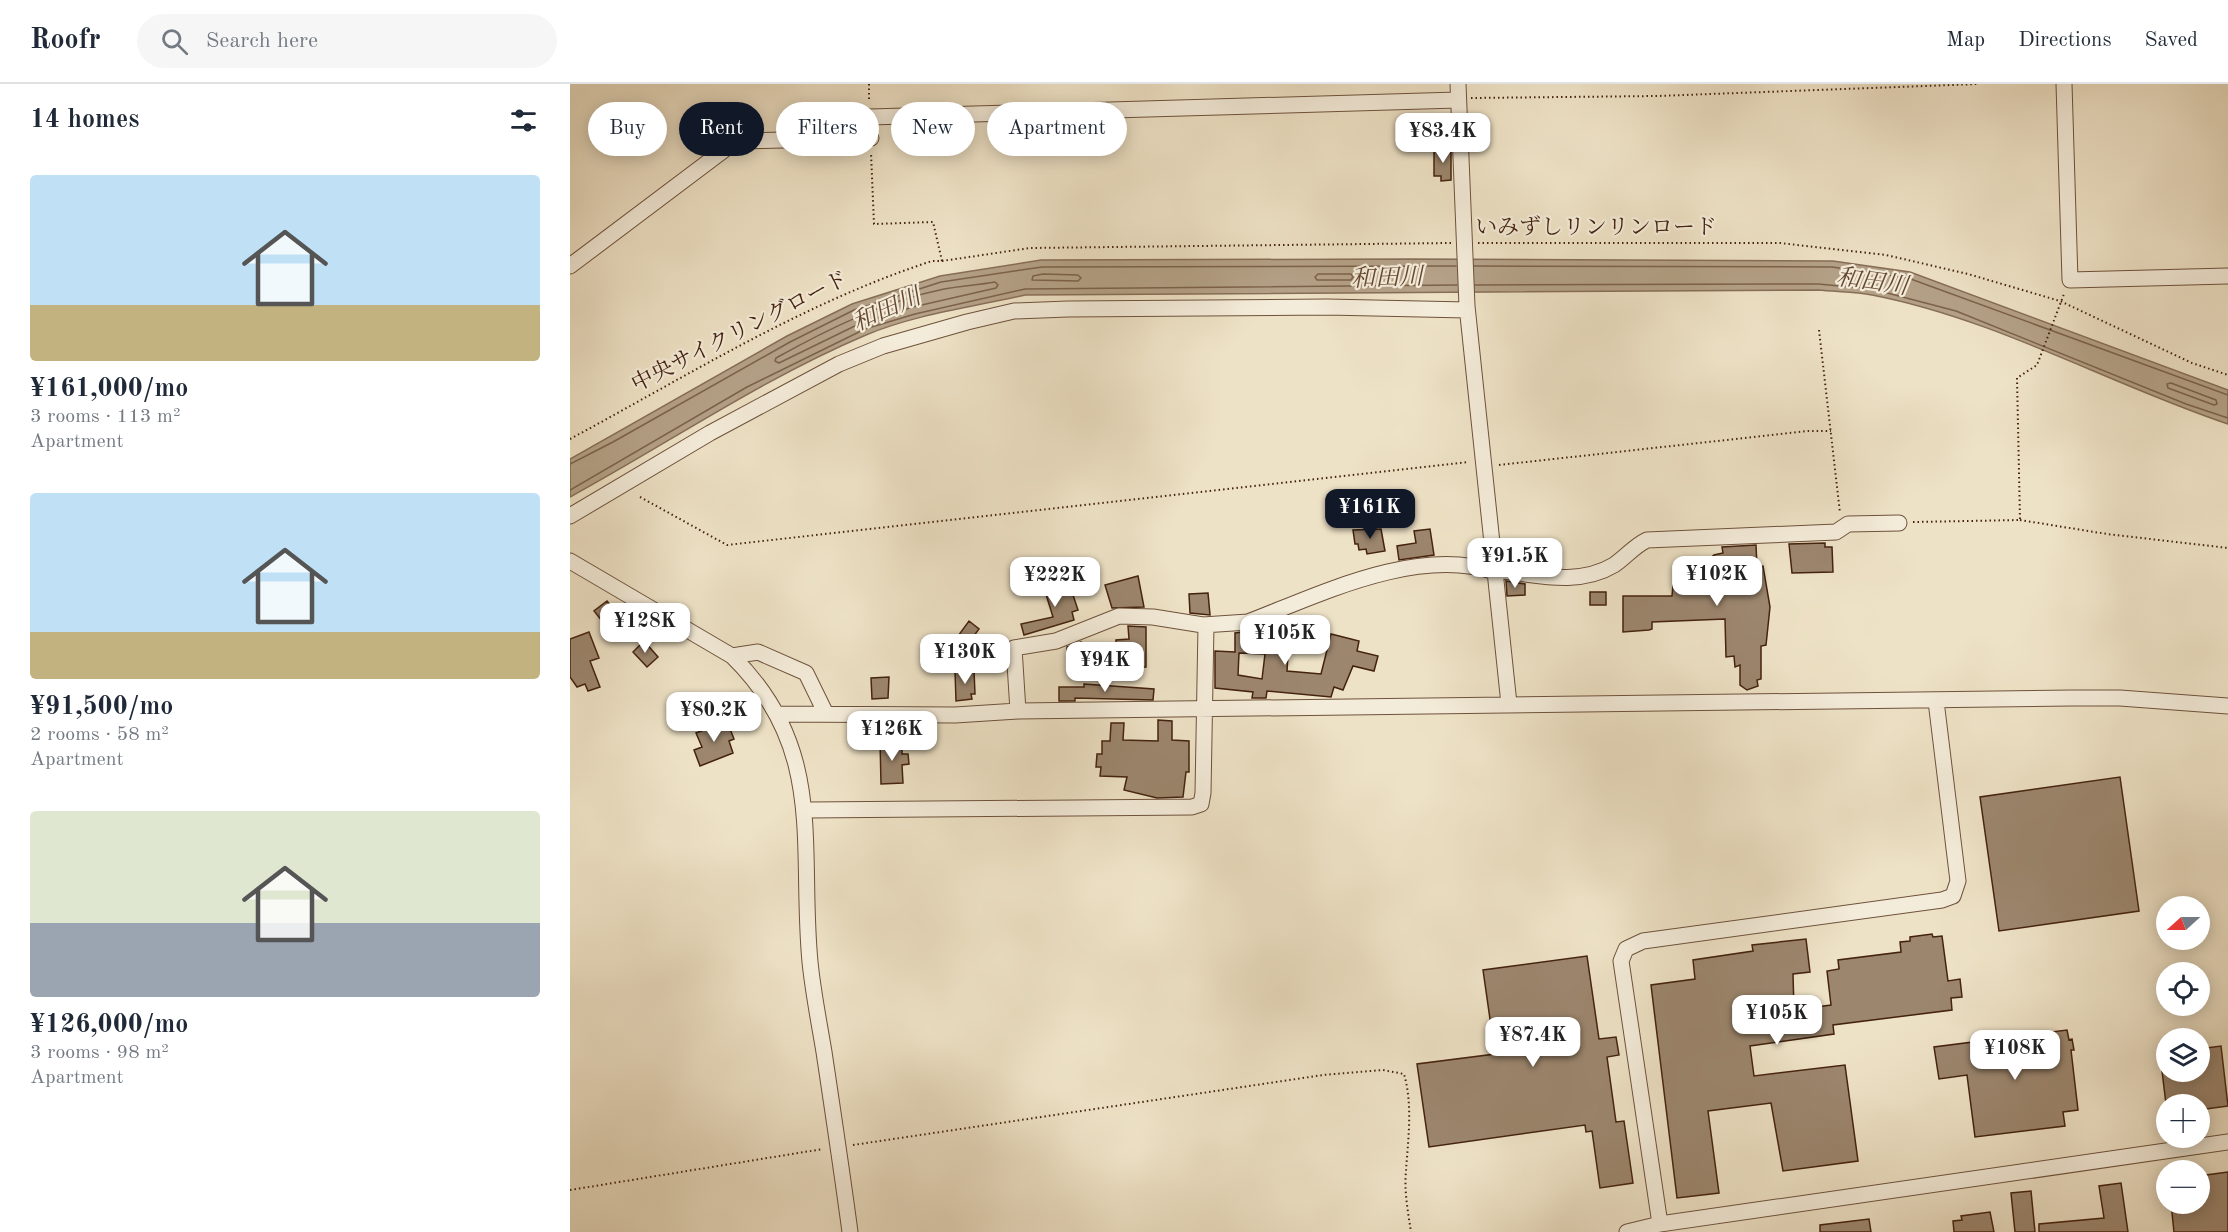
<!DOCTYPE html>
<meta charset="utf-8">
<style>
:root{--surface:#fff;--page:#f6f6f7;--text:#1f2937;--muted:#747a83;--line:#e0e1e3;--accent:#111827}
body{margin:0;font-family:"Old Standard TT","Noto Serif JP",serif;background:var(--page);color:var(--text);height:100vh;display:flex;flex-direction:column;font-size:22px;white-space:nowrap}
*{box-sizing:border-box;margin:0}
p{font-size:20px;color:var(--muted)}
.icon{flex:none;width:33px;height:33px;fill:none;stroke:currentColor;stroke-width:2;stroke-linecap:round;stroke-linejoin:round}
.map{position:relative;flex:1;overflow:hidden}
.side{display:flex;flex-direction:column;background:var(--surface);width:570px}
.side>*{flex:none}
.top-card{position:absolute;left:18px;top:18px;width:570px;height:54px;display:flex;gap:12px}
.needle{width:39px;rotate:249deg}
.controls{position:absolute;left:1586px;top:812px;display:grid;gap:12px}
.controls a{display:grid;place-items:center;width:54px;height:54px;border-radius:50%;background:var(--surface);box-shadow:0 3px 15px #0003;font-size:30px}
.price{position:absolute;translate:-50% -51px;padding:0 14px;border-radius:12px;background:#fff;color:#222;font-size:20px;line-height:39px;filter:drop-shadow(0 2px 3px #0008)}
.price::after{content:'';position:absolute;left:50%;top:36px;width:18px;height:14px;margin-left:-9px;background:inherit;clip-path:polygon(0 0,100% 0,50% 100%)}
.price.on{background:var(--accent);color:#fff}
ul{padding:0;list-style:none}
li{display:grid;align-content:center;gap:12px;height:318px;padding:0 30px}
li span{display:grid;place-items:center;height:186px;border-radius:6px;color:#555}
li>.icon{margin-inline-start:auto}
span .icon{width:108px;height:108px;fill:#fffc;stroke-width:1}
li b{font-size:26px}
h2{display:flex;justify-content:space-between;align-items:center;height:72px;padding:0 30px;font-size:26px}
.pill{padding:0 21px;border-radius:27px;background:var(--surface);box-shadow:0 3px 15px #0003;font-size:21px;line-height:54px}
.pill.on{background:var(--accent);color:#fff}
header{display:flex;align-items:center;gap:36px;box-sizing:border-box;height:84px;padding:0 30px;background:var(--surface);border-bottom:2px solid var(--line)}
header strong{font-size:28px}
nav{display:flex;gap:33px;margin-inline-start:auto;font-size:21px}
.search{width:420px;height:54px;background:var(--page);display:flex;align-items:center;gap:15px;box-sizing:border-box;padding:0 21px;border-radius:33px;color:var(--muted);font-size:22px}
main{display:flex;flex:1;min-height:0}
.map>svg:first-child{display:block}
.water{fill:#b4a187;stroke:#876e57;stroke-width:1.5}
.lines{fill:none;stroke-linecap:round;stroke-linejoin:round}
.shore{stroke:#7c624a;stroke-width:1.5}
.building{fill:#9c866e;stroke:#44220e;stroke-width:1.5;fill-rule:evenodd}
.minor-casing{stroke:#6e523c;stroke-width:17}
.path{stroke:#44220e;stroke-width:2;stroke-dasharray:1.5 3;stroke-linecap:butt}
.minor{stroke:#f4ecda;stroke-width:15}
.labels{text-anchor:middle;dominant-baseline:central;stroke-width:4.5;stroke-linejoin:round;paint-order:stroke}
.street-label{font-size:22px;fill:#44220e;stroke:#f4ecda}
.water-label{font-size:24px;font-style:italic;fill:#664832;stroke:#f4ecda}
</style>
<header>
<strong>Roofr</strong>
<div class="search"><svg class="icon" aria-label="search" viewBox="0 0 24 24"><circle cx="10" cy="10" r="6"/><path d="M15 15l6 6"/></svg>Search here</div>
<nav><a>Map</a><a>Directions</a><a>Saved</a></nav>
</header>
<main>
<section class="side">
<h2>14 homes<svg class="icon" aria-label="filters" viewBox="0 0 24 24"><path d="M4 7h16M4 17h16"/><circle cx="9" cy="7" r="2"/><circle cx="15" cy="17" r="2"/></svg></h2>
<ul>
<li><span style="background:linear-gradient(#bfe0f5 70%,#c2b280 0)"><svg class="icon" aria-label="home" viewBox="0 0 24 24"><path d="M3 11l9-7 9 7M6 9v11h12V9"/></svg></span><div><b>¥161,000/mo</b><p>3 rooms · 113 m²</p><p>Apartment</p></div></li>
<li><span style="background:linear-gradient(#bfe0f5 75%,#c2b280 0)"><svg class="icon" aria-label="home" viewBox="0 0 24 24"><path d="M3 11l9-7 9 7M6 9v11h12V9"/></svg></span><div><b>¥91,500/mo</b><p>2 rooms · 58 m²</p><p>Apartment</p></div></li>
<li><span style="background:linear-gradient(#dfe7d0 60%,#9aa5b1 0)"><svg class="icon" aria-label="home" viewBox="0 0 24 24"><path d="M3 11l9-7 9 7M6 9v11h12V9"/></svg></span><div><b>¥126,000/mo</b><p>3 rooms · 98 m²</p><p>Apartment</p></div></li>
</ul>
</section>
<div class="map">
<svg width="1658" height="1148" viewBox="0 0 1658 1148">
<rect width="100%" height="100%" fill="#eee2c6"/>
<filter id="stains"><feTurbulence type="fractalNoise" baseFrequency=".00333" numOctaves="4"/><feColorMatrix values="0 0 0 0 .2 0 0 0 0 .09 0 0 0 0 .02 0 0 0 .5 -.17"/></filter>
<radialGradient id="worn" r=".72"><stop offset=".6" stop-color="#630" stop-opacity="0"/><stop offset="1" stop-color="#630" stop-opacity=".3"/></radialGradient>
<!-- water -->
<path class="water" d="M838,175L1263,177L1340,188L1658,306V340C1539,300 1426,235 1302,211C1285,207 1265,208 1248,206L455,211C403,223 346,230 296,251C192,295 99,359 0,413V375L217,252L282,220L370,192L471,176Z"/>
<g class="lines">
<!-- shore -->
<path class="shore" d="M904,182L1262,183L1338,194L1658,311
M473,190L508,191L511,194L508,197L462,196L463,192Z
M748,190H781L783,193L781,196H747L745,193Z
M425,198L428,201L426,204L343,223L293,238L209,279L205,277L206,274C258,245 315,217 374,205C391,202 408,201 425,198Z
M905,201L1248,200L1302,205L1386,227L1616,320L1658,334
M1601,299L1646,316L1647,320L1644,321L1598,304L1597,300Z
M0,380L43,358L220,258L284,226L371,198L472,183L886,182
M0,406L177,303L295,245L345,230L455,205L887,201"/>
</g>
<!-- building -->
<path class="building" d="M881,65V96L871,97V92H864V66Z
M811,445L815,467L797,470L796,465L789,466L788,460H785L783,446Z
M860,445L864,471L829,476L827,462L846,459L844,447Z
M1255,459V463H1262L1263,488L1222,489L1219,460Z
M1186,461L1187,483L1193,482L1200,523L1196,561L1191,562V595L1187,596L1188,602L1177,606L1170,601V581L1165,583L1164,572L1156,573L1155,535L1082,538V545L1079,546L1053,548V512H1102L1103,501H1123L1129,484L1144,471L1153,469L1152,463Z
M568,492L574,523L542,524L535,501Z
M498,496L508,526L502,528L504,536L454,551L451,540L483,533L474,504Z
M936,497L955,500V511L937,512Z
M1020,508H1036V521H1020Z
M638,509L640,531L620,529L619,510Z
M37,517L56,541L46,549L43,545L40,547L24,527Z
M399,537L409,545L398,560L388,552Z
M704,538L710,555L719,556L717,587L751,590L761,550L789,557L787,567L808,572L804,587L783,582L773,606L764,603L761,613L697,607L696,614H682L683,608L645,604V567L665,568V549L688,546ZM669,569L695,570L692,595L668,591Z
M558,542L576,543V583L515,584V578L497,577V563L511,558V560L546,561V556L559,555Z
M19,548L29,574L20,577L30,603L18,607L15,600L7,603L0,593V555Z
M74,557L88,573L77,583L63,568Z
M385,587H404L405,610H401L402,615L386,617Z
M319,593L318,614L302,615L301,594Z
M514,600L584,605L583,616L505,614V617H489V603H514Z
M184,627V642H160V628Z
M588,636L602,637V656L619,657V688H616L613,713L587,714L554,706L557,693L530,692L531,683H526L527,670H532V657H540L541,639H554L553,656L588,657Z
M157,637L164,655L159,657L163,669L130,682L124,666L132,663L126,649Z
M310,656H332V670H338L339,680L332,681L333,699L311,700Z
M1550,693L1569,827L1429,847L1410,713Z
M1362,850L1363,853L1372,852L1378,897L1390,895L1392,913L1381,914L1382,926L1263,941L1264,950L1180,962L1184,992L1275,981L1288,1077L1213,1087L1201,1019L1138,1027L1149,1109L1107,1114L1081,901L1125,895L1123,876L1183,867L1182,861L1236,855L1240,888L1223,890L1224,926L1261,921L1257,887L1269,885L1268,876L1331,868L1330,858L1340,857V853Z
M1017,872L1029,955L1046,953L1049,971L1037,973L1046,1038L1054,1037L1063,1099L1030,1104L1022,1047L1016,1048L1015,1041L859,1063L847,980L925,970L913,886Z
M1497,946L1499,956L1502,955L1504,966H1501L1508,1026L1493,1028L1495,1042L1405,1053L1397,991L1369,995L1364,963Z
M1651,962L1658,1022L1629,1026V1020H1596L1592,987H1629V965Z
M1658,1088V1148H1604L1601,1119H1629V1092Z
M1551,1099L1558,1148H1469V1140L1534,1134L1529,1102Z
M1461,1107L1465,1148H1445L1441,1109Z
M1420,1128L1424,1148H1384L1383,1137L1392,1136L1391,1132Z
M1299,1135L1301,1148H1250V1141Z"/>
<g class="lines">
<defs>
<path id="minor" d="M888,0L897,222L939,620
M1494,0L1500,196L1658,192
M300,33L888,16
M0,182L166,57L301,54
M0,432L140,349L269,280L313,262L397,238L444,227L498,225L757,223L897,226
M0,477L162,572C257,665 229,761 240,878C243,908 249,938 254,968C263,1028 272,1088 280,1148
M925,486C965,490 1007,503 1044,481C1056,473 1064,462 1077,456L1266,448L1278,440L1329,439
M162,572L188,568L236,589L256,630
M448,627L444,564L486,557L549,532L583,533L633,541L678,538C751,510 847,462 925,488
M209,630L385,631L448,627L1502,614H1550L1658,622
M239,726L622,723L631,720L633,709L636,541
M1090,1140L1051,877L1056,865L1073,857L1372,816L1383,812L1388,797L1366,617
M1057,1148L1090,1140L1658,1058"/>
</defs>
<!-- minor casing -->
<use href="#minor" class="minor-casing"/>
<!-- path -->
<path class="path" d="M299,0V18
M901,14L1087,12L1408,0
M908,159H1210L1316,171L1398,190L1490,217L1622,279L1658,291
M372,177L460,164L881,159
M1249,246L1270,429
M0,355C119,291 233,219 362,177H372L363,138L304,140L301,69
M929,381L1238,347H1261
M70,413L157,461L899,378
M1450,436L1537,450L1658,464
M1343,438L1450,436L1447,294L1467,281L1494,210
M283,1061L753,991L813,986L834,990C843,1021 838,1056 836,1087C834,1107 838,1128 841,1148
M0,1106L253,1065"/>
<!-- minor -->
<use href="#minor" class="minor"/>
</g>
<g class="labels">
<!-- street labels -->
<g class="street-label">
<text x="1026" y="144">いみずしリンリンロード</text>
<text transform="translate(170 248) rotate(-27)">中央サイクリングロード</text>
</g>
<!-- water labels -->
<g class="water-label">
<text transform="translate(817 195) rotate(-2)">和田川</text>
<text transform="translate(1302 199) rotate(8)">和田川</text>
<text transform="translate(317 227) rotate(-24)">和田川</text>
</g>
</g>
<rect width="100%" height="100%" filter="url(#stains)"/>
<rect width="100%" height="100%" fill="url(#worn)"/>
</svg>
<div class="controls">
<a><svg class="needle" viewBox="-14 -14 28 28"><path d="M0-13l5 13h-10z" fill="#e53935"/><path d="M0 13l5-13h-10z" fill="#747a83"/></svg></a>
<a><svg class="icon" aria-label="locate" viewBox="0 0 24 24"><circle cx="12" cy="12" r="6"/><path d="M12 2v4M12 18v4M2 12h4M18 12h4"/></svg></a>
<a><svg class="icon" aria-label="layers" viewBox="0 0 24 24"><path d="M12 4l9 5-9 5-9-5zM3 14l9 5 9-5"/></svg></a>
<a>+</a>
<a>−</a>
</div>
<b class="price" style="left:873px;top:80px">¥83.4K</b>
<b class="price on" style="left:800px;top:456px">¥161K</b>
<b class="price" style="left:945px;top:505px">¥91.5K</b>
<b class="price" style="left:1147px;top:523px">¥102K</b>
<b class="price" style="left:485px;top:524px">¥222K</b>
<b class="price" style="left:75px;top:570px">¥128K</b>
<b class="price" style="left:715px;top:582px">¥105K</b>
<b class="price" style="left:395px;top:601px">¥130K</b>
<b class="price" style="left:535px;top:609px">¥94K</b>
<b class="price" style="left:144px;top:659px">¥80.2K</b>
<b class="price" style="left:322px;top:678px">¥126K</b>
<b class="price" style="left:1207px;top:962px">¥105K</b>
<b class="price" style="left:963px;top:984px">¥87.4K</b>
<b class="price" style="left:1445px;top:997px">¥108K</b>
<div class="top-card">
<a class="pill">Buy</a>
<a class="pill on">Rent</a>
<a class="pill">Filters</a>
<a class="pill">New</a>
<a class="pill">Apartment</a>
</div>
</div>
</main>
